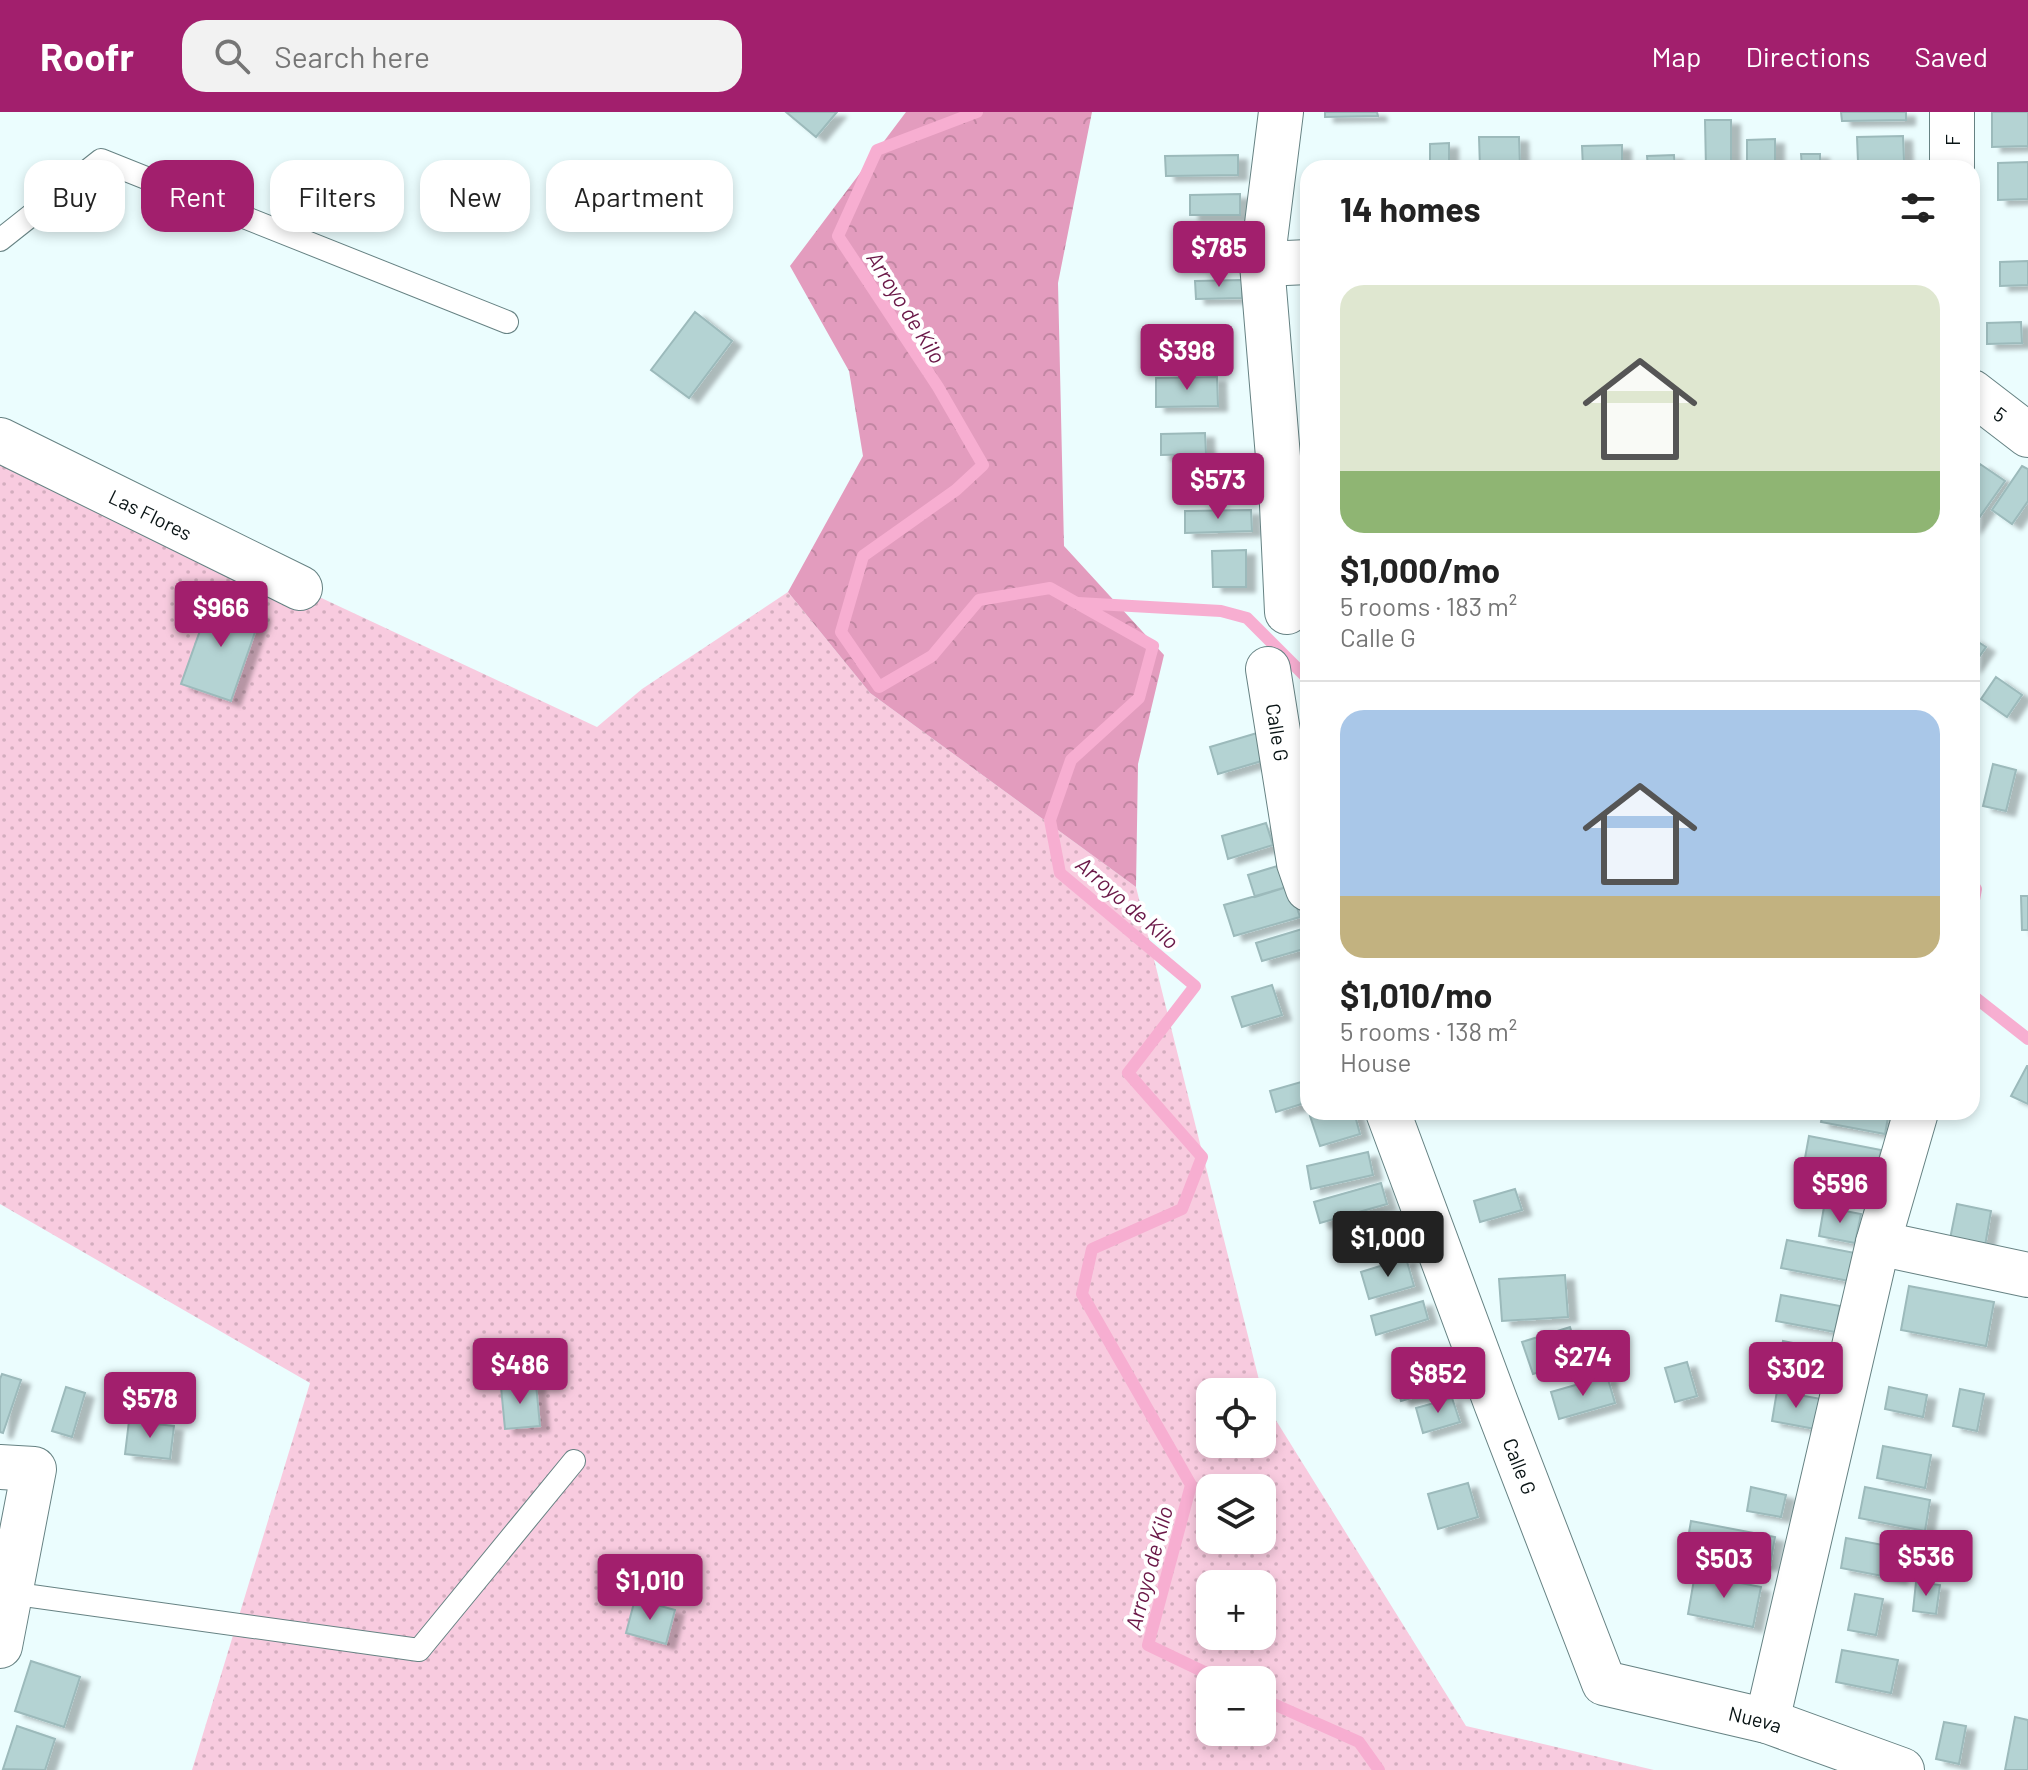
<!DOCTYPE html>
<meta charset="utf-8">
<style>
:root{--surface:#fff;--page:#f2f2f2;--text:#222;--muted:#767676;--line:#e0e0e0;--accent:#a21f6d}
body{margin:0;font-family:Barlow,sans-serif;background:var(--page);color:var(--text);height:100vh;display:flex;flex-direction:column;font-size:30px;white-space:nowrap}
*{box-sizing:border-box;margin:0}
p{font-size:26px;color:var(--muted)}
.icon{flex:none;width:44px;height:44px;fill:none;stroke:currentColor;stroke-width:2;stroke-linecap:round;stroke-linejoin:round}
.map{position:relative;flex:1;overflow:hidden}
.details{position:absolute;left:1300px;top:48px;width:680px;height:960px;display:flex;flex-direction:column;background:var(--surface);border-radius:24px;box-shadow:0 4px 12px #0003}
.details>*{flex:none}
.guide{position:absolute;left:24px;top:48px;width:760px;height:72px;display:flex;gap:16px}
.controls{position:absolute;left:1196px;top:1266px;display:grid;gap:16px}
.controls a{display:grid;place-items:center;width:80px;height:80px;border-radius:16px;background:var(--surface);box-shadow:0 4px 12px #0003;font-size:40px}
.price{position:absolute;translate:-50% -68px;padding:0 18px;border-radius:8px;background:var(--accent);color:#fff;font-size:26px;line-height:52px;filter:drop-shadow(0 2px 4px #0008)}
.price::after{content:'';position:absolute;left:50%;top:48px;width:24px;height:18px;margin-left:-12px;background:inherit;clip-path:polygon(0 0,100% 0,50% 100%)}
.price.selected{background:#222;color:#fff}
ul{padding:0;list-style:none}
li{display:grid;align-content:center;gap:16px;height:424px;padding:0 40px}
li+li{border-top:2px solid var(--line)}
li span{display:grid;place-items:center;height:248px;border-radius:24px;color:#555}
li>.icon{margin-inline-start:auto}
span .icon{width:144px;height:144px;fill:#fffc;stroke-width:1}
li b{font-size:34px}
h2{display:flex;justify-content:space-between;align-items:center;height:96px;padding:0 40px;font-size:34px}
.tag{padding:0 28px;border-radius:24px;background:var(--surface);box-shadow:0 4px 12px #0003;font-size:28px;line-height:72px}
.tag.selected{background:var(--accent);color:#fff}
header{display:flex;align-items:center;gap:48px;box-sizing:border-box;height:112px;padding:0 40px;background:var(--accent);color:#fff}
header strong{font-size:38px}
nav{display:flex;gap:44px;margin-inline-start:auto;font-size:28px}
.search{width:560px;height:72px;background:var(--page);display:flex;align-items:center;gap:20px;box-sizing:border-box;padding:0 28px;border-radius:24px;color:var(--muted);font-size:30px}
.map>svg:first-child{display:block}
.grass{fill:url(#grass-dots);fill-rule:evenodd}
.forest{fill:url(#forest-crowns)}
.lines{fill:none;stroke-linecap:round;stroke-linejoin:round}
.stream{stroke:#f7aed1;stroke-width:12}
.building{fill:#b4d3d3;stroke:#9cbabb;stroke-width:2;filter:url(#shadow)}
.service-casing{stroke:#668283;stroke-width:24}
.minor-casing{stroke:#668283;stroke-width:46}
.service{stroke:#fff;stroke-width:22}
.minor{stroke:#fff;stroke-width:44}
.labels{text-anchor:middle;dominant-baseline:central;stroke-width:8;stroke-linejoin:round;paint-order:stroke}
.street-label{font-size:20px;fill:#081314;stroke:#fff}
.water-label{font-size:22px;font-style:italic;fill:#6a1747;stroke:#fff}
</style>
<header>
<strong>Roofr</strong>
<div class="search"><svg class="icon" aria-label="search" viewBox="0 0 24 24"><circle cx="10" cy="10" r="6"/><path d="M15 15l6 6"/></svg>Search here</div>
<nav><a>Map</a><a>Directions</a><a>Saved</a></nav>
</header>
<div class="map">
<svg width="2028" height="1658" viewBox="0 0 2028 1658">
<defs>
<pattern id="grass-dots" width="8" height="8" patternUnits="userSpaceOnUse" patternTransform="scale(2)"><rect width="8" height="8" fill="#f8cbdf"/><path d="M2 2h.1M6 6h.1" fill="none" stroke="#d3adbe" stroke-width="1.8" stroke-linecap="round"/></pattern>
<pattern id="forest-crowns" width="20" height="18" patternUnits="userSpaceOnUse" patternTransform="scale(2)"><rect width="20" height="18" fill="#e39cbe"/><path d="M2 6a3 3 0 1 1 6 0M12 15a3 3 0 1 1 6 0" fill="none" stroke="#c186a2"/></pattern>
<filter id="shadow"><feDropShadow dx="9" dy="5" stdDeviation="2" flood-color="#0004"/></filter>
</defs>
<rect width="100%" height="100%" fill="#ebfdfe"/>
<!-- grass -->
<path class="grass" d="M0,328L300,476L597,615L642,577L788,480L870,581L1136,775L1262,1280H1210V1332H1262V1282L1264,1289L1466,1614L1654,1658H192L310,1271L0,1092ZM1210,1376H1262V1428H1210ZM1210,1472H1262V1524H1210ZM1210,1568H1262V1620H1210Z"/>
<!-- forest -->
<path class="forest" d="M906,0H1092L1058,171L1064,434L1164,543L1138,652L1136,775L870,581L788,480L863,344L849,259L790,154Z"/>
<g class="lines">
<!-- stream -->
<path class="stream" d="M977,0L877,38L838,124L938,275L983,353L956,378L863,444L841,520L879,575L932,544L979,488L1050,476L1153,534L1139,586L1071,648L1050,708L1060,761L1195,874L1128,961L1202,1045L1182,1097L1092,1137L1082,1182L1191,1373L1148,1533L1221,1568
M1078,491L1221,499L1247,506L1308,567
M1972,771L1976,777L1972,799
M1972,883L2028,927
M1262,1587L1359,1630L1379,1658"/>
</g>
<!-- building -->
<path class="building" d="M786,0H837L816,25Z
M1325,0H1377L1378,4L1325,5Z
M1841,0H1906V8L1842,9Z
M1992,0H2028V34L1992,35Z
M1705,8H1731V56H1706Z
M1903,24L1904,49L1858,50L1857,25Z
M1479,25H1519L1520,56H1480Z
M1775,27V56H1747V28Z
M1449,31V56H1430V32Z
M1622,33V56H1583L1582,34Z
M1801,42H1820V56H1802Z
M1238,43V63L1166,64L1165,44Z
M1674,43L1675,56H1648L1647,44Z
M2028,50V87L1998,88V51Z
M1240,82V103H1190V83Z
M1188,128H1218L1219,153H1189Z
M2028,149V173L2000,174V150Z
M1242,168V186L1196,187L1195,169Z
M695,200L732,229L689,286L651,258Z
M2021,210L2022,231L1987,232V211Z
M1217,265L1218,294L1156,295V266Z
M1205,321L1206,342L1161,343V322Z
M1980,352L2005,369L1972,416V363Z
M1244,353L1245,373L1180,374V354Z
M2022,354L2028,357V389L2012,412L1992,398Z
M1251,398L1252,419L1185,421V399Z
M1246,438V475H1213L1212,439Z
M212,485L261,503L231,589L181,572Z
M1972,526L1986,535L1972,555Z
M1996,565L2022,583L2007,605L1981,587Z
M1257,621L1265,648L1218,662L1210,635Z
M1993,652L2016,658L2006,699L1983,694Z
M1266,711L1273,733L1228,747L1222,724Z
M1284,752L1290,774L1255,785L1248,763Z
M1290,774L1300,805L1234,824L1224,793Z
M2021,784H2028V818H2022Z
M1302,817L1307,836L1262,849L1256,831Z
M1272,873L1282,903L1242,915L1232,885Z
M2027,954H2028V992L2011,984Z
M1308,968V990L1276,1000L1270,979Z
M1323,1000H1354L1360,1022L1320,1034L1310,1004Z
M1823,1000H1889L1885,1022L1821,1010Z
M1809,1024L1881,1038L1872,1082L1801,1068Z
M1368,1040L1373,1063L1311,1077L1307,1054Z
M1381,1071L1387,1092L1320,1111L1314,1090Z
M1515,1077L1522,1098L1480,1110L1474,1089Z
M1957,1092L1991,1099L1985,1134L1950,1127Z
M1824,1095L1861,1102L1855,1131L1819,1124Z
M1389,1104L1397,1131L1356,1143L1348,1116Z
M1787,1128L1855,1141L1849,1169L1781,1156Z
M1406,1146L1414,1174L1369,1187L1361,1160Z
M1565,1163L1568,1205L1502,1209L1499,1167Z
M1909,1174L1994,1190L1986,1234L1901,1218Z
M1781,1183L1840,1194L1835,1220L1776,1209Z
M1423,1189L1428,1207L1376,1223L1371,1204Z
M1570,1215L1580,1248L1533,1262L1522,1230Z
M1783,1229L1828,1238L1823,1262L1778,1254Z
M1687,1250L1697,1284L1675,1290L1665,1256Z
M1449,1256L1454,1274L1401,1289L1396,1272Z
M2,1262L21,1268L3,1321L0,1320V1267Z
M1607,1264L1615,1291L1559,1307L1551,1280Z
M536,1272L540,1314L505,1317L501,1275Z
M66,1275L85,1281L72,1325L52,1319Z
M1889,1275L1927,1283L1923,1305L1885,1297Z
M1960,1277L1984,1282L1977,1319L1953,1314Z
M1777,1279L1821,1287L1815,1317L1772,1309Z
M1452,1286L1460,1310L1423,1321L1416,1296Z
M129,1309L174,1314L170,1347L125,1342Z
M1883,1334L1931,1343L1925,1376L1877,1366Z
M1468,1371L1478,1405L1438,1417L1428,1382Z
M1751,1375L1786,1383L1781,1405L1747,1399Z
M1865,1375L1930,1388L1925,1419L1859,1406Z
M1691,1409L1775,1425L1770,1454L1686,1438Z
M1846,1426L1904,1437L1898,1467L1841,1456Z
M1695,1462L1761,1475L1753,1515L1688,1502Z
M1916,1470L1940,1473L1936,1502L1913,1499Z
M1855,1482L1883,1487L1876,1523L1848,1518Z
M635,1487L675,1498L666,1532L626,1521Z
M1842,1538L1898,1548L1891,1581L1836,1570Z
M31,1549L80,1565L64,1615L15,1599Z
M2015,1605L2028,1608V1658H2005Z
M1944,1610L1966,1614L1959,1652L1936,1647Z
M17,1614L55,1627L45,1658L3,1657Z"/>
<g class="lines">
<defs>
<path id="service" d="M0,128L101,48L507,210
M10,1481L419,1538L574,1349"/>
<g id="minor">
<path d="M1281,0L1262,152L1282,393L1287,500"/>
<path d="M1952,56V0"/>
<path d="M1262,152L1308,150"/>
<path id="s1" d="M1972,280L2028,323"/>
<path id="s2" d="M0,328L300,476"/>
<path id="s3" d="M1268,557L1299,751L1308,777"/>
<path id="s4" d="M1388,1000L1496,1291L1604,1571L1767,1609L1902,1658"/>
<path d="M1878,1131L2028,1163"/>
<path d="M0,1355L34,1357L0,1534"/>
<path d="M1767,1609L1878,1131L1916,1000"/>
</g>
</defs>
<!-- service casing -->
<use href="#service" class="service-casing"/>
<!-- minor casing -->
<use href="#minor" class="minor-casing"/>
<!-- service -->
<use href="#service" class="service"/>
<!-- minor -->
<use href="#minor" class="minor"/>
</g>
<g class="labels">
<!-- street labels -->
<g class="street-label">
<text transform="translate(1952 28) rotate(-90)">F</text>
<text stroke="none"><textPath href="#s1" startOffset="36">5</textPath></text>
<text stroke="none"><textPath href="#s2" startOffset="168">Las Flores</textPath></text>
<text stroke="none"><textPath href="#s3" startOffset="64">Calle G</textPath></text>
<text stroke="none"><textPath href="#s4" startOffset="378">Calle G</textPath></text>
<text stroke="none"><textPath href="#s4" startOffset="766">Nueva</textPath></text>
</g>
<!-- water labels -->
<g class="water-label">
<text transform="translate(907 195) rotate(58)">Arroyo de Kilo</text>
<text transform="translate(1128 790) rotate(41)">Arroyo de Kilo</text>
<text transform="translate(1148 1456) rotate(-75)">Arroyo de Kilo</text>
</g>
</g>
</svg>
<div class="controls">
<a><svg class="icon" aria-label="locate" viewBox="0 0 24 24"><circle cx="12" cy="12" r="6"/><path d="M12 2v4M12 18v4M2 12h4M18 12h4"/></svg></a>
<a><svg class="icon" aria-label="layers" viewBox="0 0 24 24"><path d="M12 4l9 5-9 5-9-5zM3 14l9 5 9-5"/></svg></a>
<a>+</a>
<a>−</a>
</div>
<b class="price" style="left:1219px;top:177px">$785</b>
<b class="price" style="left:1187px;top:280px">$398</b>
<b class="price" style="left:1218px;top:409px">$573</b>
<b class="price" style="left:221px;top:537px">$966</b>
<b class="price" style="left:1840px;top:1113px">$596</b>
<b class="price selected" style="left:1388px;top:1167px">$1,000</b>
<b class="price" style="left:1583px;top:1286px">$274</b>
<b class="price" style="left:520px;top:1294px">$486</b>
<b class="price" style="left:1796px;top:1298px">$302</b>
<b class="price" style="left:1438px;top:1303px">$852</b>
<b class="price" style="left:150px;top:1328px">$578</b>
<b class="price" style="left:1926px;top:1486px">$536</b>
<b class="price" style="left:1724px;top:1488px">$503</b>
<b class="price" style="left:650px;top:1510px">$1,010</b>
<div class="guide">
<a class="tag">Buy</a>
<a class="tag selected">Rent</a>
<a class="tag">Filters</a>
<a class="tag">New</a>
<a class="tag">Apartment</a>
</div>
<section class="details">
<h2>14 homes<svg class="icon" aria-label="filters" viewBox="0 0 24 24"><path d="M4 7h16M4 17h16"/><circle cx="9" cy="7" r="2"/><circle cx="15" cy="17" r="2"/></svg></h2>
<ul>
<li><span style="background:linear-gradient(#dfe7d0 75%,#8fb573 0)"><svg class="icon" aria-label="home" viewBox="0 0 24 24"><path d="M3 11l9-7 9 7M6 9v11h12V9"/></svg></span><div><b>$1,000/mo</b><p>5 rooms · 183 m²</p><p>Calle G</p></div></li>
<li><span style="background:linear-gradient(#a9c7e8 75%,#c2b280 0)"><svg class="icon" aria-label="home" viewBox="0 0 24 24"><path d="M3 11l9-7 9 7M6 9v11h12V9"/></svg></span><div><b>$1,010/mo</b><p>5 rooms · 138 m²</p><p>House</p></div></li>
</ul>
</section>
</div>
